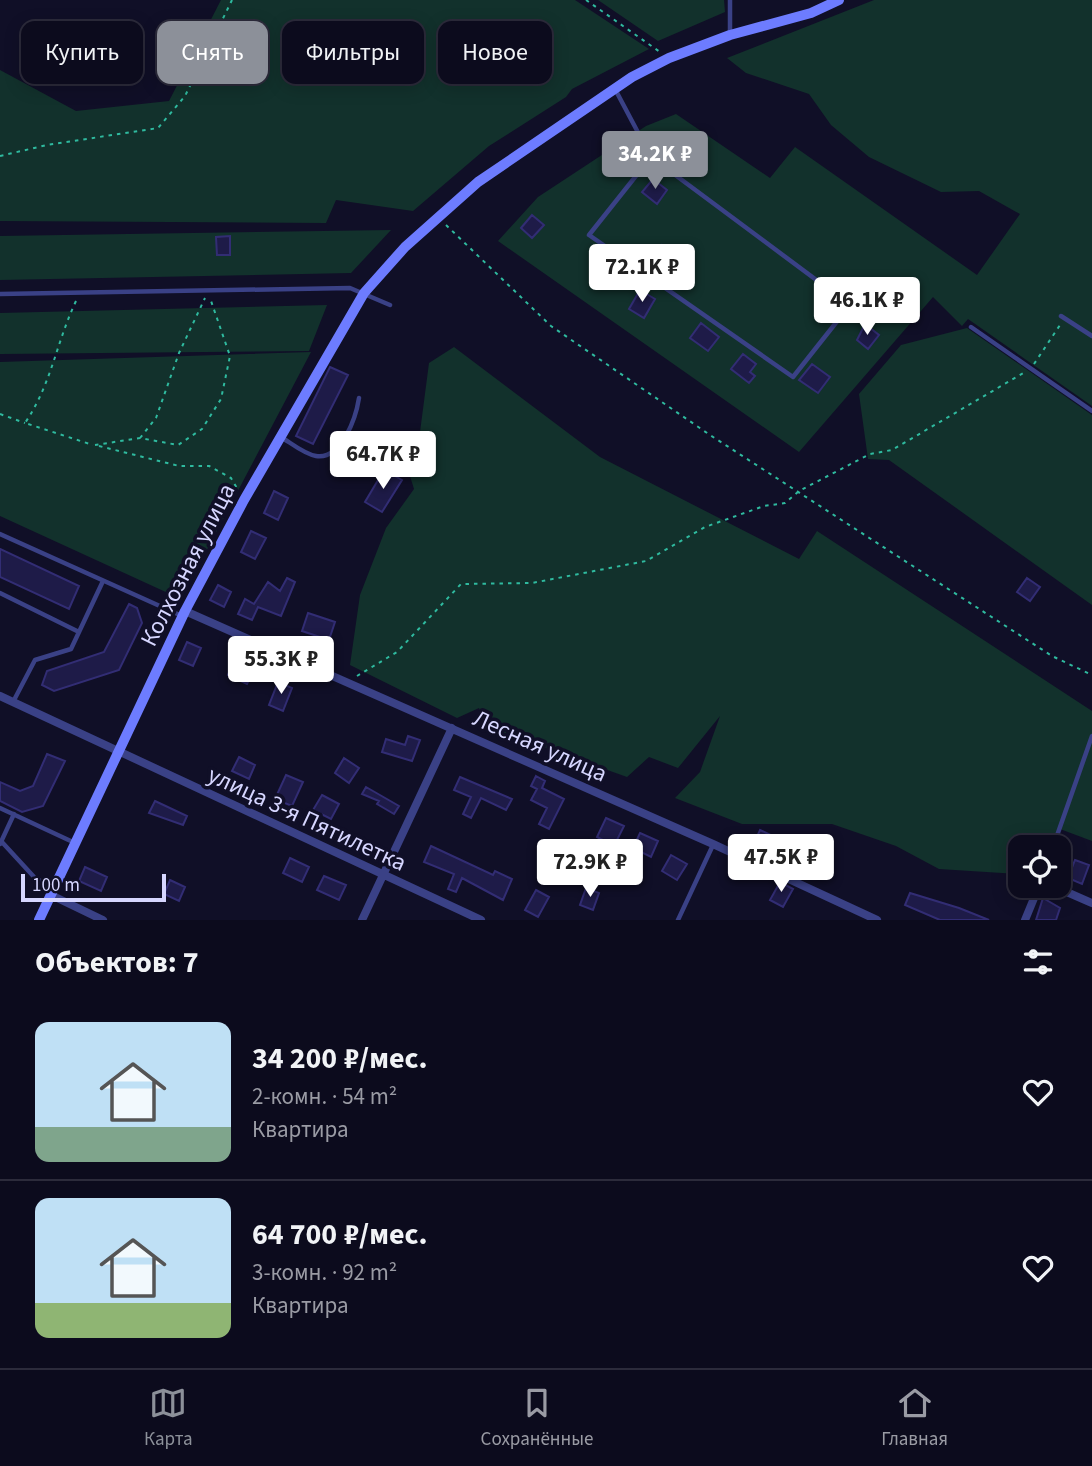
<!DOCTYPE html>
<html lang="ru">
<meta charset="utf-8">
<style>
:root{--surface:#0c0b1d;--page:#1a192a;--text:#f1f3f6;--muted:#9a9ba4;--line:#2c2b3b;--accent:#8c9099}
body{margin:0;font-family:"Source Sans 3",sans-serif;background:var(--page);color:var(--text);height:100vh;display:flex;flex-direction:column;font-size:26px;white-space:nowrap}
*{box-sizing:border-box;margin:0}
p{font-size:23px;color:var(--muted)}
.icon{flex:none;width:38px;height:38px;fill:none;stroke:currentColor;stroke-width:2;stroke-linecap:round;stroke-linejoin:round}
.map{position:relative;height:920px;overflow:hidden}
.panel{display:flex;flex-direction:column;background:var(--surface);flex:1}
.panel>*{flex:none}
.banner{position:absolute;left:21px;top:21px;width:700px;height:63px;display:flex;gap:14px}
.fabs{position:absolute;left:1008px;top:835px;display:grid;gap:14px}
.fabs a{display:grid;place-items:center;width:63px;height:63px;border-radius:14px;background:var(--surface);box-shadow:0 4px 18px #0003,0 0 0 2px var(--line);font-size:35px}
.scale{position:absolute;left:21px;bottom:18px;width:145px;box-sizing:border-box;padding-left:7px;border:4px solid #d6d6ff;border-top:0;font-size:19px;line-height:24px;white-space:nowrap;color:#d6d6ff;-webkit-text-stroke:5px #100f27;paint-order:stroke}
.price{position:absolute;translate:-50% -60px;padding:0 16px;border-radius:7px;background:#fff;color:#222;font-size:23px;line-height:46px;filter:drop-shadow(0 2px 4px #0008)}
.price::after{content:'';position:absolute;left:50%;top:42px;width:21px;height:16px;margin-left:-10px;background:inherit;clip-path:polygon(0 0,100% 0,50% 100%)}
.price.selected{background:var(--accent);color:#fff}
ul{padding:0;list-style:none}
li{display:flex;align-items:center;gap:21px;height:175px;padding:0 35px}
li+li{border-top:2px solid var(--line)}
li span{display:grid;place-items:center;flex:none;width:196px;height:140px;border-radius:14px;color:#555}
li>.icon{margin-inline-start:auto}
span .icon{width:84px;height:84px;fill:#fffc;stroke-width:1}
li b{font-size:30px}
h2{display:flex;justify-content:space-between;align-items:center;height:84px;padding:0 35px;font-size:30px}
.tag{padding:0 24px;border-radius:14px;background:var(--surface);box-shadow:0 4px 18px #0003,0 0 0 2px var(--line);font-size:24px;line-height:63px}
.tag.selected{background:var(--accent);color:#fff}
.tabs{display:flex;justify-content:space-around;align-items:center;height:98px;border-top:2px solid var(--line);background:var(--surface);font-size:19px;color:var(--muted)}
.tabs a{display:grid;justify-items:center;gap:4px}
.tabs .selected{color:var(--accent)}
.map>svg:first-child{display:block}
.green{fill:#12312c}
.building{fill:#1e1b48;stroke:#322d74;stroke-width:2}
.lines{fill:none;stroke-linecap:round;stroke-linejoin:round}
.path{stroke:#2fba9f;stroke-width:2;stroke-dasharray:3.5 5;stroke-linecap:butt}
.lane{stroke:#3a4186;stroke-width:4.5}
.street{stroke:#3a4186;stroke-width:8}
.secondary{stroke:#6d7cff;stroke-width:10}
.labels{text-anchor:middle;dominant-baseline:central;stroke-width:7;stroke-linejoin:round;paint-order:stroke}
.street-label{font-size:24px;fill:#d6d6ff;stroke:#100f27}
</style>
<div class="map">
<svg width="1092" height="920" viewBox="0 0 1092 920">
<rect width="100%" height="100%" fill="#100f27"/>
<!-- green -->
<path class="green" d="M221,0H575L649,49L572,89L566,97L489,146L413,211L336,200L326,223L0,221V70L76,111L169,101Z
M598,0H724L725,12L658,41Z
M874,0H1092V406L968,319L962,326L933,297L799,452L498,241L538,197L646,126L676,114L770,178L795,147L977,275L1020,214L979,191L941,192L869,157L831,125L809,94L746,73L727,58Z
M391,230L351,273L0,280V236Z
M327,305L309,351L0,354V313Z
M967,328L1092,415V605L889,460L868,459L859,394L901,345Z
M454,347L600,457L799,559L817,531L1092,711V841L1060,829L1051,847H1020V874L939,869L896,846L832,824H742L675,798L700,772L720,716L678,768L649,757L627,777L487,727L479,708L457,718L350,665L360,595L386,528L414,489L406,463L420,432L429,363Z
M311,352L181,599L0,516V362Z"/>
<!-- building -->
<path class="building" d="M653,179L667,190L657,204L642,192Z
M532,215L544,225L532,238L521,228Z
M230,236V255H217L216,237Z
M662,245L674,254L666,272L650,261Z
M607,263L620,267L617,271L623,276L610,288L596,278Z
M640,290L655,299L644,318L629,309Z
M701,323L719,337L708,351L690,338Z
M865,324L879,335L868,349L857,340Z
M743,354L756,364L750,372L755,376L749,383L731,369Z
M812,364L830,377L818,393L799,380Z
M330,367L348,375L313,444L296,436Z
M384,470L402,480L382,512L365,502Z
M274,491L288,498L278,520L264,513Z
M251,531L266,538L255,559L241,552Z
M0,549L79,586L69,609L0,577Z
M287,578L295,582L281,616L258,607L252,620L238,614L245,599L254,604L268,582L280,591Z
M1027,578L1040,587L1030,601L1017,592Z
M218,585L231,592L224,607L210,600Z
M129,604L137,608L142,623L119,670L54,691L42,685L47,671L104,652Z
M308,613L335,622L329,640L302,631Z
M187,642L201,648L193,666L179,660Z
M233,662L253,672L247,684L228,675Z
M278,682L292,688L283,711L269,705Z
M408,736L420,740L412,761L382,752L386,739L405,745Z
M47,754L65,761L43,806L22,812L0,801V782L20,791L33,786Z
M239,757L255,765L249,779L232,771Z
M344,758L359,768L349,783L335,773Z
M286,775L303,782L292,806L275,799Z
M536,776L545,781L542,788L564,799L549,829L539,824L547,808L531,800L537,789L531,786Z
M460,777L512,799L506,810L481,798L471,818L463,814L471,797L454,790Z
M366,787L399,806L394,814L377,804L379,801L362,794Z
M322,795L339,804L331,819L313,810Z
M155,801L187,816L183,825L149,813Z
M606,818L624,826L614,846L597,837Z
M760,830L783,841L785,836L802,844L797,856L755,841Z
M640,833L658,841L651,857L633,848Z
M431,846L493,875L495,871L512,879L503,900L462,878L456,892L448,889L454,874L424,862Z
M671,855L687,864L677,880L662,871Z
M290,858L309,867L302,882L283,873Z
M1075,860L1089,865L1082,884L1068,878Z
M85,867L107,877L101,891L79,881Z
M324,876L346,885L339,900L317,890Z
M170,880L185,887L179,901L164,894Z
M780,882L793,889L783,907L770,900Z
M586,888L599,893L593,910L580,905Z
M536,890L549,897L538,917L525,910Z
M910,893L959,908L989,920H940L905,905Z
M1043,898L1060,908L1056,920H1036Z"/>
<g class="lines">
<!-- path -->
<path class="path" d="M586,0L660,52
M0,156L47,145L158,128L185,96L232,0
M446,225L551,326L710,435L1052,656L1092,675
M76,301C56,343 52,383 25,423L93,445
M1034,364L1060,325
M0,414L25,423
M140,438L156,418L179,353L205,298
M95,445L140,438L178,445L202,429L221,399L230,356L210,298
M99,446L179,466H209L231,478L238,490
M357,676L397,652L461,584L532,583L646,561L705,527L764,506L785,503L799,491L870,454L892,450L1025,372"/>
<!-- lane -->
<path class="lane" d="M730,34V0
M615,89L651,157L850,305L793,377L589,235L651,157
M0,294L350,288L390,305
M1061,316L1092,336
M971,327L1092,411
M281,437C291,443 304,454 316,456C342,460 356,417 359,398
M339,446L377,467
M0,534L182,616
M0,593L79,632
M13,702L35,660L71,649L103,581
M0,808L75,843
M1,841L35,878L52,887
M0,844L14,814
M1053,847L1092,736
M678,920L713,845"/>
<!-- street -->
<path class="street" d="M185,611L713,844L877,920
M0,696L481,920
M1053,886L1092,903
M51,895L103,920
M362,920L452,728
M1025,920L1039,886"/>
<!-- secondary -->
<path class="secondary" d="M39,920L185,611L244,500L364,293L405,247L478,182L632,77L669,58L730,35L811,13L839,0"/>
</g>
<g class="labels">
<!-- street labels -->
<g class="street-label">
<text transform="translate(188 565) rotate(-63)">Колхозная улица</text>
<text transform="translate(540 746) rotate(24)">Лесная улица</text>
<text transform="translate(307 819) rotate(25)">улица 3-я Пятилетка</text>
</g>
</g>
</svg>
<div class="fabs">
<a><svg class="icon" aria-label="locate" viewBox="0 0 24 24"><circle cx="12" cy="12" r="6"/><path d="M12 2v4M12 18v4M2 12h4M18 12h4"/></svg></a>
</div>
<div class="scale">100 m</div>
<b class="price selected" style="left:655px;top:191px">34.2K ₽</b>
<b class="price" style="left:642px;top:304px">72.1K ₽</b>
<b class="price" style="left:867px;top:337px">46.1K ₽</b>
<b class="price" style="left:383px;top:491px">64.7K ₽</b>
<b class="price" style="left:281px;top:696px">55.3K ₽</b>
<b class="price" style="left:781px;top:894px">47.5K ₽</b>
<b class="price" style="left:590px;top:899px">72.9K ₽</b>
<div class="banner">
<a class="tag">Купить</a>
<a class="tag selected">Снять</a>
<a class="tag">Фильтры</a>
<a class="tag">Новое</a>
</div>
</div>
<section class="panel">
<h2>Объектов: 7<svg class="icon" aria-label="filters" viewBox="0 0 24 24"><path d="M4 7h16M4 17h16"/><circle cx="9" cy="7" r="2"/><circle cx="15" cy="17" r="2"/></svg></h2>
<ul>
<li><span style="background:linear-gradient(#bfe0f5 75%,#7fa58c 0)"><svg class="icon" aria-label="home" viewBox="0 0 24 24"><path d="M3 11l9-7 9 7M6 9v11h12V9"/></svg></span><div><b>34 200 ₽/мес.</b><p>2-комн. · 54 m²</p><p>Квартира</p></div><svg class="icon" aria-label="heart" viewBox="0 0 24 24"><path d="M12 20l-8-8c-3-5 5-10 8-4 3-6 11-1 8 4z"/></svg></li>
<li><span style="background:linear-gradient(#bfe0f5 75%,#8fb573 0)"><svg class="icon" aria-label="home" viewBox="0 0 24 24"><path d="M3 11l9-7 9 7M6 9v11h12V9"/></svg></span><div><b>64 700 ₽/мес.</b><p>3-комн. · 92 m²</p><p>Квартира</p></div><svg class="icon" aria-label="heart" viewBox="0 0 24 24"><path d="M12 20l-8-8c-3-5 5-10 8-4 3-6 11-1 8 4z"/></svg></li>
</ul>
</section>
<nav class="tabs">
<a class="selected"><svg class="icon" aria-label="map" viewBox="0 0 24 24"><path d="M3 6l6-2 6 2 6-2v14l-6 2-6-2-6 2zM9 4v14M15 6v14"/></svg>Карта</a>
<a><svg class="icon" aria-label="saved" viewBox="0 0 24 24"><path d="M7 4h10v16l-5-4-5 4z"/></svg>Сохранённые</a>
<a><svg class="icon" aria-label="home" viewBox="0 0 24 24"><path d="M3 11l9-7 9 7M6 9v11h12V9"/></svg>Главная</a>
</nav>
